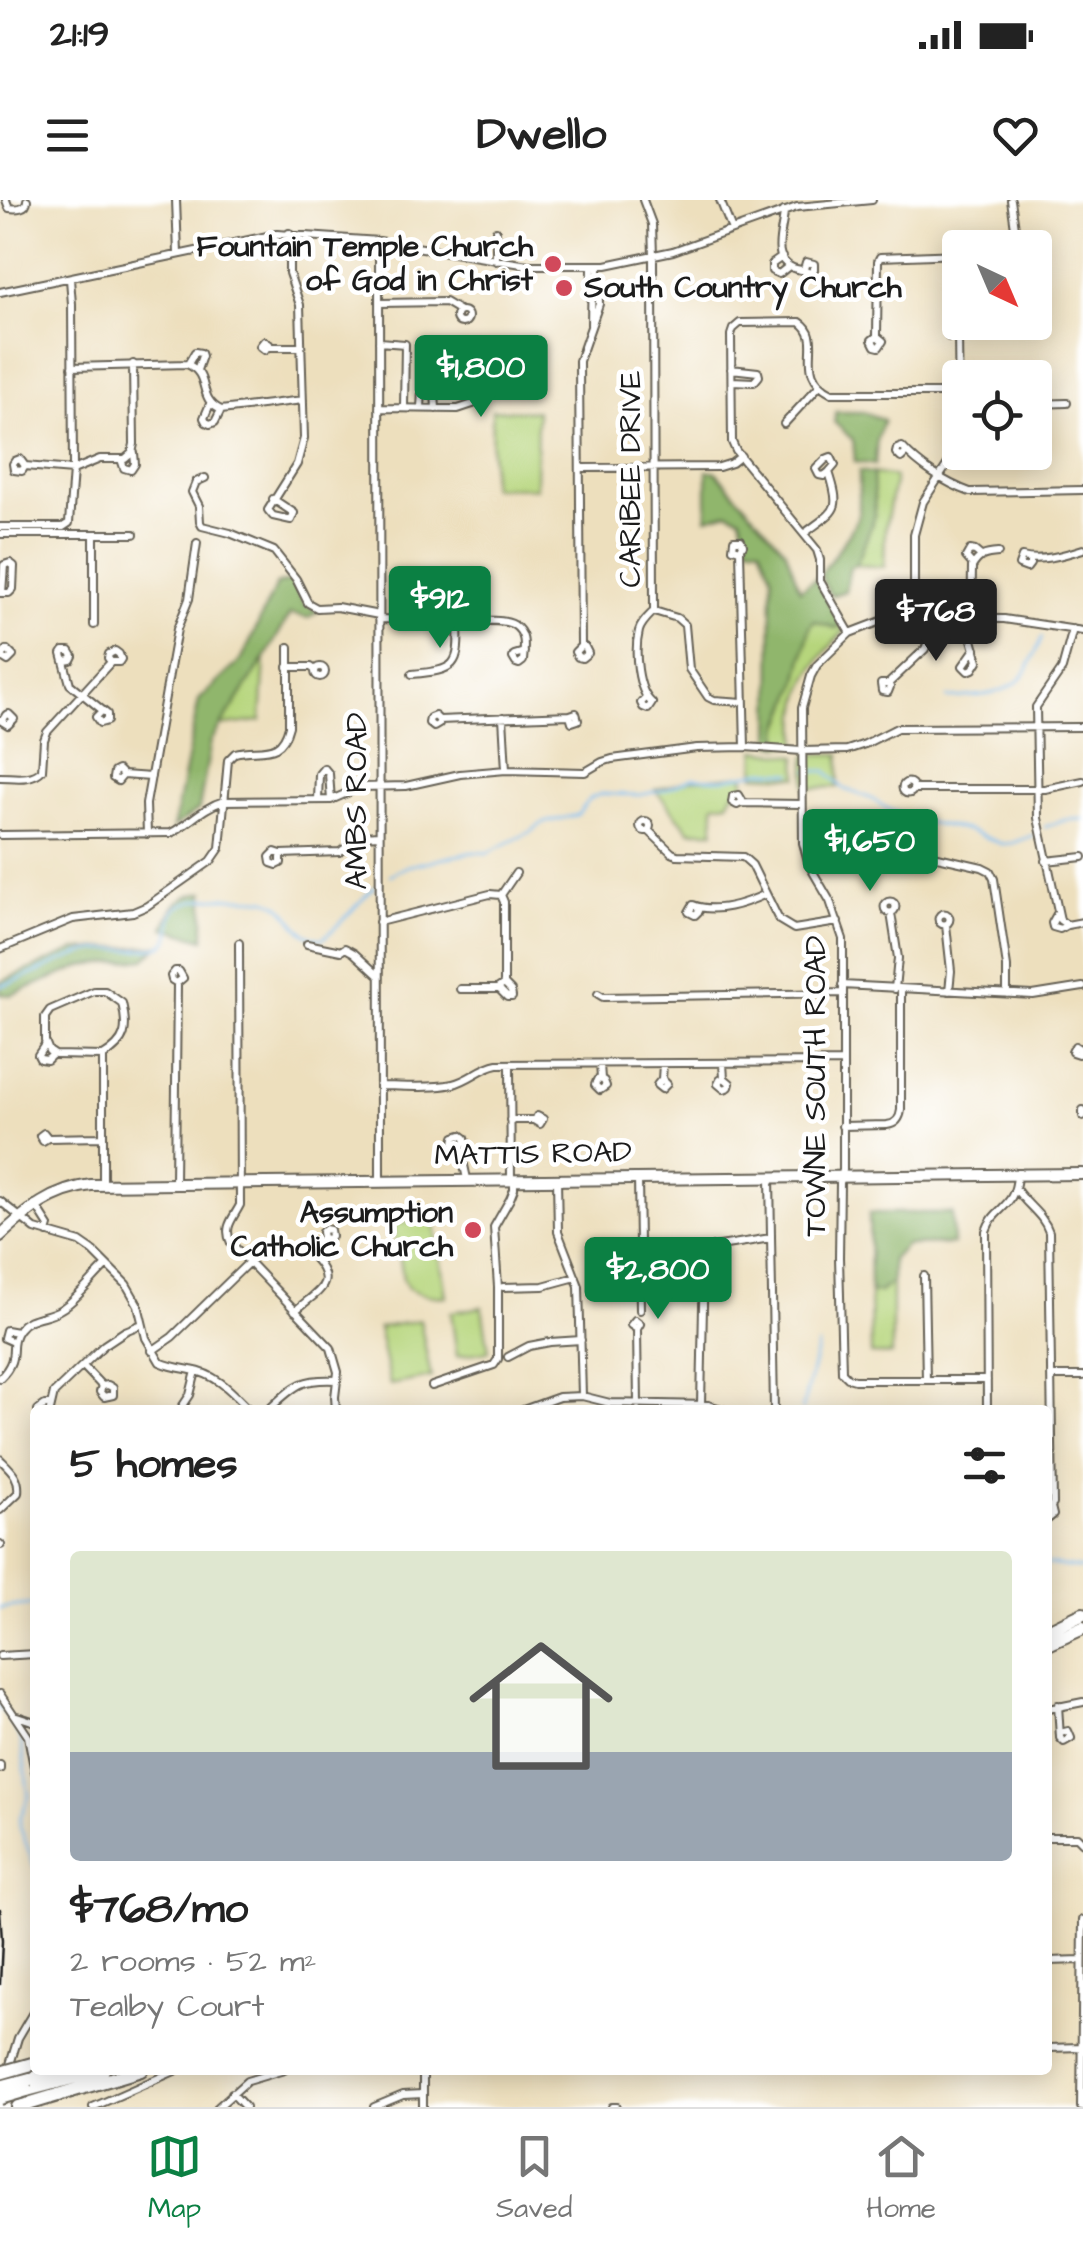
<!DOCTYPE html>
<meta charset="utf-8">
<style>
:root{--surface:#fff;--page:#f6f6f6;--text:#222;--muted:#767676;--line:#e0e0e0;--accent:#0b8043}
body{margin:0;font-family:"Architects Daughter",sans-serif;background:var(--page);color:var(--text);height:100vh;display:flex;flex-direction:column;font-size:38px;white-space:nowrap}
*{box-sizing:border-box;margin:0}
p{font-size:32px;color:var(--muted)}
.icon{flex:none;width:55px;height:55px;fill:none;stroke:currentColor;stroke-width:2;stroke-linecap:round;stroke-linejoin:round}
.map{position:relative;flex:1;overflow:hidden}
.side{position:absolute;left:30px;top:1205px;width:1022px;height:670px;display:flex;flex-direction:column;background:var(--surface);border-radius:10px;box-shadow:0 5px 25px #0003}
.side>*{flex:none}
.needle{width:65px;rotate:136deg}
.fabs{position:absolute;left:942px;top:30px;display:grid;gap:20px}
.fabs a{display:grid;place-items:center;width:110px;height:110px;border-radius:10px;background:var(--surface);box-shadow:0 5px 25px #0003;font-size:50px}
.price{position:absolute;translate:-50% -85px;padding:0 22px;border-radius:10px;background:var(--accent);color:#fff;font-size:32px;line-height:65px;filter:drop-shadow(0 2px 5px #0008)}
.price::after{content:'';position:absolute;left:50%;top:60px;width:30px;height:22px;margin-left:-15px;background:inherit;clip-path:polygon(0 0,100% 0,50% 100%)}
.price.on{background:#222;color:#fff}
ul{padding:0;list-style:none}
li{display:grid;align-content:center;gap:20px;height:530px;padding:0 40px}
li span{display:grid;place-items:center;height:310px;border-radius:10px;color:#555}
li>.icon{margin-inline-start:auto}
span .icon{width:180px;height:180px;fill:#fffc;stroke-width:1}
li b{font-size:42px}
h2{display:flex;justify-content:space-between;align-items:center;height:120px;padding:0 40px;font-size:42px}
.status{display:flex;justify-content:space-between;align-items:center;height:70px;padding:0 50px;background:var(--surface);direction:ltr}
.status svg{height:28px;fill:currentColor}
header{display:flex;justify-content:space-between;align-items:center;height:130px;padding:0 40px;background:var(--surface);font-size:45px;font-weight:800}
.menu{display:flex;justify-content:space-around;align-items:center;height:140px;border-top:2px solid var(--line);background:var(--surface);font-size:28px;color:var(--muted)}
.menu a{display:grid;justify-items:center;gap:5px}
.menu .on{color:var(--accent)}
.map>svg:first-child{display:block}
.green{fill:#b6d57c;stroke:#69784c;stroke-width:2.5}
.forest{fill:#90b66c;stroke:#566944;stroke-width:2.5}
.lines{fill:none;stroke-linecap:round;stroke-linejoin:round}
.stream{stroke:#7abcef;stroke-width:2.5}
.minor-casing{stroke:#656054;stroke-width:10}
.major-casing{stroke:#656054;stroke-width:14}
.highway-casing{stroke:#656054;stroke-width:16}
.minor{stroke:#fff;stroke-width:6}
.major{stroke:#fff;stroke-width:10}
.highway{stroke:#fff;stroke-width:12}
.rail{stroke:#1c1c1c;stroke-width:2.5}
.highway-bridge-casing{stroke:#656054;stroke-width:16;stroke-linecap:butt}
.highway-bridge{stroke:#fff;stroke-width:12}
.poi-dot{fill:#d1495b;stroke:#fff;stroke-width:4}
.labels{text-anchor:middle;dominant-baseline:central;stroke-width:9;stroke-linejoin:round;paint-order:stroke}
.poi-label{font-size:30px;font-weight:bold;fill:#1c1c1c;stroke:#fff;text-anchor:end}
.street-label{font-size:30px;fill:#1c1c1c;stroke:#fff}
</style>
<div class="status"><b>21:19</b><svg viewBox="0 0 49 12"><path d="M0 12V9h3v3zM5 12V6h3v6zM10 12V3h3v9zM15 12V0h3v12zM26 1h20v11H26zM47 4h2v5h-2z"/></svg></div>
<header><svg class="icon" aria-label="menu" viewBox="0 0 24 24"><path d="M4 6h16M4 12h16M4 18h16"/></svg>Dwello<svg class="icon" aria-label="heart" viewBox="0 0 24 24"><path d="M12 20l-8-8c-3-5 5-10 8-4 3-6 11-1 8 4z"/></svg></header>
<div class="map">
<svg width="1083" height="1907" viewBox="0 0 1083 1907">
<rect width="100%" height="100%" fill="#fff"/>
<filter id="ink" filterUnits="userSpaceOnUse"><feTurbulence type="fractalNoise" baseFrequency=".01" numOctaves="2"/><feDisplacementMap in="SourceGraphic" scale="20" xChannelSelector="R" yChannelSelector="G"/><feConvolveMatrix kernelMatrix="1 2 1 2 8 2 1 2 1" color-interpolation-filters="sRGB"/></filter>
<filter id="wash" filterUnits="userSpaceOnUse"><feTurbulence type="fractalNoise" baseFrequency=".0048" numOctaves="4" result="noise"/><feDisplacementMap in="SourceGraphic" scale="40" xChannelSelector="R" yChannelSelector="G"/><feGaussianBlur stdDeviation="2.25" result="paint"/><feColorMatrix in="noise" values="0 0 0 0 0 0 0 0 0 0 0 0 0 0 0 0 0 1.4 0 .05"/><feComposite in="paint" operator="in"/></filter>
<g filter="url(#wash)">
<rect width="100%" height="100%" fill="#eddfbd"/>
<!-- green -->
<path class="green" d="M492,210L537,211L536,288L491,287Z
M873,273L895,277L885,330L884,367L856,365L875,316Z
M814,421L836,428L841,424L844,432C820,456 802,478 798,513C797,524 798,535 797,545L780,546V529L796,487L810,427Z
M265,458L261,521L219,526Z
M756,550L797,556L798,577L755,575Z
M811,554H840L838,587L806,588V557Z
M744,575L746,593H733L728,602L714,604V631H690L655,590L690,580Z
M434,1019L446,1096C433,1098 420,1094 408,1088L403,1079L399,1052L396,1051L394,1023Z
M892,1082V1155L871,1154L870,1092H879Z
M482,1107L489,1151L457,1156L451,1112Z
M420,1120L431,1177L390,1185L378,1128Z"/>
<!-- forest -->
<path class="forest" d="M836,212H863L884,220L877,239L875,265L855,262L853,240L834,222Z
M715,271L786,351L800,390L816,378L818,385L841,424L836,428L814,421L810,427L796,487L780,528V546L771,544L772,374L760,347L747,345L741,317L729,312L707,318V271Z
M859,271L873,273L875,316L856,365L850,367L845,391L831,396L823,382L821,374L850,332L859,314Z
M292,380L304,404L318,411L308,418L290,414L265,458L211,541L199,609L173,628L199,500L242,459L276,385Z
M204,692V739L164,728C174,704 178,696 204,692Z
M158,746L145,759L83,766L11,795L0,794V782L75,750Z
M869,1013H952L953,1044L906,1045L892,1060V1082L879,1092H870Z"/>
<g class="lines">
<!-- stream -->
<path class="stream" d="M947,498C971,497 1008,496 1024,475C1031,465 1036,450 1042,438
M809,571H826L844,589L868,597L890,610L920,621L967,630L1002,644L1013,643L1034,635
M1045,627L1065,620L1083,619
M390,675L408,666L473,652L487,653L532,631L543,623L577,615L591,598L601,594L640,595L664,590L693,578L723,579L763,571L792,573
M0,786C30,778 57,760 87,752C109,746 134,753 157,747C178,742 165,721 176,709C192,694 239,698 260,699C296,702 288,735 322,739C340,726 357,703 375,687
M802,1210L818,1145
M1048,1364L1083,1369
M0,1408L35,1404
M0,1505L21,1538L29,1597L20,1618V1627L35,1667"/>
</g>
</g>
<g filter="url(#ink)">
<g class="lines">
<defs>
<path id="minor" d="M6,0L9,8C16,9 27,9 27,0
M176,0L178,54
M643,0L652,24L653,56L654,411
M720,0L732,30
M1011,0L1017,42L1014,48
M784,11C784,29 769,58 793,68C799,70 805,70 810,73L814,70V64L806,62L804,69
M379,41L380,981
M782,57L772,64V71L779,74L789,66
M496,61V31
M0,92L277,34L379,41L528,65H606L673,51L797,7L872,0
M379,103L445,102L460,111
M456 117a6 6 0 1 1 12 0a6 6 0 1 1-12 0Z
M591,125L592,66
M877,136L883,141L879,147L875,146L872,140L877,136L878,61L880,57L960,54
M264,141L269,144L265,150L260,146Z
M379,142L405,144L404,208
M268,147H301
M188,164L195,152L201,153L202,156L197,170
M72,167L187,164C212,175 196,198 221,210L303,200
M731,169L758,172L759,176L754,182L732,181
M210,204L204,218L206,222L210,224L215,222L221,210
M1035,204L1067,203
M379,208L458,209L473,204L504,168L503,163L491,150
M421,208L422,191L429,186L435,192L436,209
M784,224L819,186
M907,252L901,258L896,253L897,249L902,247C919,266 945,283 970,292L1083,290
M121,259L124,268L131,270L135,264L134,253
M25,266L22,271L14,270L13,264L15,261L20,259L25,266L73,270L100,259H125L132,253L134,244L133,164
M582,268L719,267L732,263L741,256
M205,278L196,282L192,292L199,306L200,322L202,326L230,333L274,351L296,379L308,403L317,408L337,407L379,415
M273,299L294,313L291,320L273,316L268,310L297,264L304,238L300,105L289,73V33
M0,327H63L69,323L73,270L72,104L70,79
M805,333C836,309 842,312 829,272L835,265L831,257L826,259L816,269L819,275L824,276L829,272
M0,334H134
M94,335V425
M740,350L733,348L734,340H741L743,345L740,350L745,547
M1030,359V364L1027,368L1019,365L1022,357C1041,362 1064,355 1083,349
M973,365L966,357L970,350L975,351L981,356
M0,393H9L13,389L14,366L10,363L4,365L2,393
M654,411L677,418L685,425L689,469L708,497L714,500L743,502
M914,418V335L923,302L955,253L959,215L958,133L955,127L949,128L947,133L949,137L958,136
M379,419C403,419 427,422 451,422C466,423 502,417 514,425C527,434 524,447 523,461L519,464L516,463L513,458L514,455L524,452
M1073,429L1062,469L1036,507L1038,618L1060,720L1067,725L1083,722
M850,433L820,381V360L817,350L736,251L732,242L731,135L733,129L740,123L800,122C827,140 791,172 832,193H958
M581,446L585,447L588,453L582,458L578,457L575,452L581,446L579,161L599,104L598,66
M975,449L963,466L968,471L973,469L978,461L971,436L972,367C979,355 985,354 998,353
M0,456L8,461L13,456L7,450L2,456
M65,461L71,460L73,456L70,451H64L62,454L70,484L107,514V521L100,523L96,517L101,512
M315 472a5 5 0 1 1 10 0a5 5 0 1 1-10 0Z
M288,467H311L315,470
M412,474C456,470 460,467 458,423
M888,484L890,487L888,492L882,491L881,484H888L925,449L928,442V418
M646,498L641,503L643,507L648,509L652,503C637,490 634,451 639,431C641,423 648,417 654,411
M503,517L506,570
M0,520L8,525L14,519L9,514L6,515L3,520
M439,520V524L434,527L429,523L430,518L435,516L439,520L570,515L572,522L578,520L576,513L570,515
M123,575L118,581L113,578L114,572L118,570L123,575L151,577
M0,577C14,577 32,581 42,570L44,540L47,532L111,462H119L121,459L119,454L115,451L109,454L108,458L111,462
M902.5 588a5.5 5.5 0 1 1 11 0a5.5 5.5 0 1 1-11 0Z
M913,589H1045L1083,581
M318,600L319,574L324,568L329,574L331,600
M741,603L742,600L739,595L733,596L732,602L737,605L741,603L802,604
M640 626a5 5 0 1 1 10 0a5 5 0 1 1-10 0Z
M648,630L672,653L677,655L743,657L752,665L779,720L794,729L838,722
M147,634L146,604L177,429L189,399L197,343
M0,635L171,633C190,623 203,607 224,601L331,600L361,587L406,586L460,574L506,570L585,572L602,562L612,559L697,548L745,547L802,551L847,550L865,544L897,528L1083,527
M281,654V663L277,665L271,663L270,657L275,652L281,654L340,652L362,636L379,635
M1046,661L1083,657
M809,665L864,643L889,646L982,667L990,671L994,679L1007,767V794
M884.5 707a5.5 5.5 0 1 1 11 0a5.5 5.5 0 1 1-11 0Z
M699,708V711L695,715L689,712L693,705C716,714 744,704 766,694
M891,713L898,758L895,789
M938.5 719a5.5 5.5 0 1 1 11 0a5.5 5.5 0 1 1-11 0Z
M1057,714L1052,723L1053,727L1060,729L1067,725
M379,722L490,694L501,695L516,673
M946,725L951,771L949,791
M239,743L240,1005C233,1019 223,1027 231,1043L331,1148L338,1172L335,1197L336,1210
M307,744L341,751L345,748L354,753L378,775
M0,749L73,719L133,712L147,706L211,661L220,648L228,560L235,553C260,547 281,559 289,526V447
M842,785L1033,795L1083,787
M460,789H497L504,784V702L501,695
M499,789L507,797H512L511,791L504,784
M598,794L603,797L843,793
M44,846L38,855L40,859L47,860L53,854
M1075,846L1080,849L1078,854L1072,852Z
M103,856L55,855L49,851L45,841V817L50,810L94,791H105L122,803C128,829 127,842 103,856V985
M600,864L601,879L604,881L606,886L600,890L595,885L597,880L601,879
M723,864L724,878L730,883L729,887L724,889L718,884L720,880L724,878
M510,866L511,979
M662,879L667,884L662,889L657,885L662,879L663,864
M379,886C403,886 430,889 453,884C470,880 481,867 498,864L843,862
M1083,910V916
M537,916L543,919L540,924L535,921Z
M510,920H535
M842,926L887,925C896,924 900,919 901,910V790
M44,933L48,938L43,941L40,936Z
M48,938L101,937
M460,947L466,942L465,938L461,935L455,937L454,943L460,947L467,979
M770,977L774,1210
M638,978L640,1110
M557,979L558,1032L579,1086L582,1196
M175,983L177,783L172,780L171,776L175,771H179L183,778L177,783
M1016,989C1027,1006 1043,1014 1049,1032L1053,1304L1048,1309
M0,1001L35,1029L80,1042L93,1051L126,1084L138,1105L146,1138L160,1162C171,1167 180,1168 191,1170C217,1174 232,1192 250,1210
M35,1004L49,1026L47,1033
M924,1076L926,1180
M503,1087L543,1086L576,1077
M295,1111C317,1091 339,1085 313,1057L315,1044L323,1038L322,1032L325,1029L330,1030L331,1036L328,1039L323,1038
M635,1120L640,1124L637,1129L631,1125Z
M637,1129L638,1205
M13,1142L4,1138L6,1130L17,1132
M152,1151L172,1137L249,1062
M508,1157L529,1146L550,1142L581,1140
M83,1166L102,1186L100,1192L104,1197L113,1195V1188L108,1185L102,1186
M1051,1176H1083
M0,1178C22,1156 6,1146 19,1129C29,1115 48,1118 61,1109C78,1099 92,1079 107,1065
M987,1180H855L848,1178L842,1172L839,1057L840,983L843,970V739L830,701L809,665L803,643L802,508L811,476L817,465L850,433L884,420L914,418L1004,419L1083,431
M432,1186L494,1165L498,1159V1087L494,1027L510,999L514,989V979
M701,1205L704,1057L707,1051L713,1047L771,1038
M38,1210L45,1205H50
M50,1210L54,1193L104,1145L125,1131L142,1124
M180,1210L190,1195L196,1171
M268,1210C295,1186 299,1178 337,1180
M523,1210L559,1197L582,1196L610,1203L708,1205L725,1210
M987,1210L986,1031C995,1005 1015,1010 1017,975
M0,1259C11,1270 20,1277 18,1293L0,1310
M1048,1319L1053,1315L1051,1307
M0,1344L1,1345
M0,1456L35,1454
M0,1494L28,1536L35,1572
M1058,1505L1060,1538L1064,1542L1071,1538L1068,1531L1060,1533
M1048,1509L1083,1502
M17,1516L35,1522
M0,1565V1569
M1048,1637H1077L1083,1643
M1048,1761L1082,1760
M1048,1848L1081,1847
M423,1870V1907
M8,1871L18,1838L35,1809
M232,1893L245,1907
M93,1907L177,1870
M218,1907L247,1881L284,1870
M374,1907L403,1895L423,1894
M612,1907H617
M1081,1907L1083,1720"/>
<path id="major" d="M0,1036C28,1010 52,990 91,985L1083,974"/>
<path id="highway" d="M1048,1431L1083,1414
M1048,1444L1083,1428
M30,1879L63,1870
M27,1890L103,1870
M18,1907L141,1870"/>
</defs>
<!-- minor casing -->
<use href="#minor" class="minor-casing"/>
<!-- major casing -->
<use href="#major" class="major-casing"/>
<!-- highway casing -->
<use href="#highway" class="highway-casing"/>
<!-- minor -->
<use href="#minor" class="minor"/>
<!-- major -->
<use href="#major" class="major"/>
<!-- highway -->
<use href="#highway" class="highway"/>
<!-- rail -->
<path class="rail" d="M0,1709L2,1741L0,1784"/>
<defs>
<path id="highway-bridge" d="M0,1873L32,1864
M0,1887L30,1879
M0,1898L27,1890"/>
</defs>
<!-- highway-bridge casing -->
<use href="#highway-bridge" class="highway-bridge-casing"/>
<!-- highway-bridge -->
<use href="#highway-bridge" class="highway-bridge"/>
</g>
</g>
<!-- markers -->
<g class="poi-dot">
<circle cx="553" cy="64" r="10"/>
<circle cx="564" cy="88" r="10"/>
<circle cx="473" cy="1030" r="10"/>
</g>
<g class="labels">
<!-- poi labels -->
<g class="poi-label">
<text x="533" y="47">Fountain Temple Church<tspan x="533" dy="34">of God in Christ</tspan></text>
<text x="584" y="88" text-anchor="start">South Country Church</text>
<text x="453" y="1013">Assumption<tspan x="453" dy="34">Catholic Church</tspan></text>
</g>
<!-- street labels -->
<g class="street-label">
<text transform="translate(631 279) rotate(-90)">CARIBEE DRIVE</text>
<text transform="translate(357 601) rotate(-90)">AMBS ROAD</text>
<text transform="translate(816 886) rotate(-90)">TOWNE SOUTH ROAD</text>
<text transform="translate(533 954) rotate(-1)">MATTIS ROAD</text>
</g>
</g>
</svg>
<div class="fabs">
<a><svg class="needle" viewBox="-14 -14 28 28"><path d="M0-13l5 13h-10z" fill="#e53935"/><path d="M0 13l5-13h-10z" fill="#767676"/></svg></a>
<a><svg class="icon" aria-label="locate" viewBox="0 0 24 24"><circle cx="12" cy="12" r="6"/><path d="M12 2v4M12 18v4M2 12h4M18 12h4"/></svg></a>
</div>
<b class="price" style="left:481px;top:220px">$1,800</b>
<b class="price" style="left:440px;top:451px">$912</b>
<b class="price on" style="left:936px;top:464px">$768</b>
<b class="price" style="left:870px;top:694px">$1,650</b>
<b class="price" style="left:658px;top:1122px">$2,800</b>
<section class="side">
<h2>5 homes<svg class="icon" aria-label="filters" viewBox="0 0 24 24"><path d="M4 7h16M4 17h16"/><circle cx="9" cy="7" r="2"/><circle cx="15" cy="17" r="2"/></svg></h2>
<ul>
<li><span style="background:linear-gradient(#dfe7d0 65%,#9aa5b1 0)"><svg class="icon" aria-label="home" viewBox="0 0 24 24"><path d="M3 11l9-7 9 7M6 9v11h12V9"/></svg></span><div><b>$768/mo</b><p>2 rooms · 52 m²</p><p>Tealby Court</p></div></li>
</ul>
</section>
</div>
<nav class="menu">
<a class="on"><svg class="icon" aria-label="map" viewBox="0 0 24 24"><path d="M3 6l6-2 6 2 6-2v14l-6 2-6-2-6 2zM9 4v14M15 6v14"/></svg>Map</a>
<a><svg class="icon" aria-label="saved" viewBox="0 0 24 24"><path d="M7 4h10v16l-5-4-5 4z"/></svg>Saved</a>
<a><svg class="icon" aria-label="home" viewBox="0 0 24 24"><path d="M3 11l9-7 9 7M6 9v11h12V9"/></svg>Home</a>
</nav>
